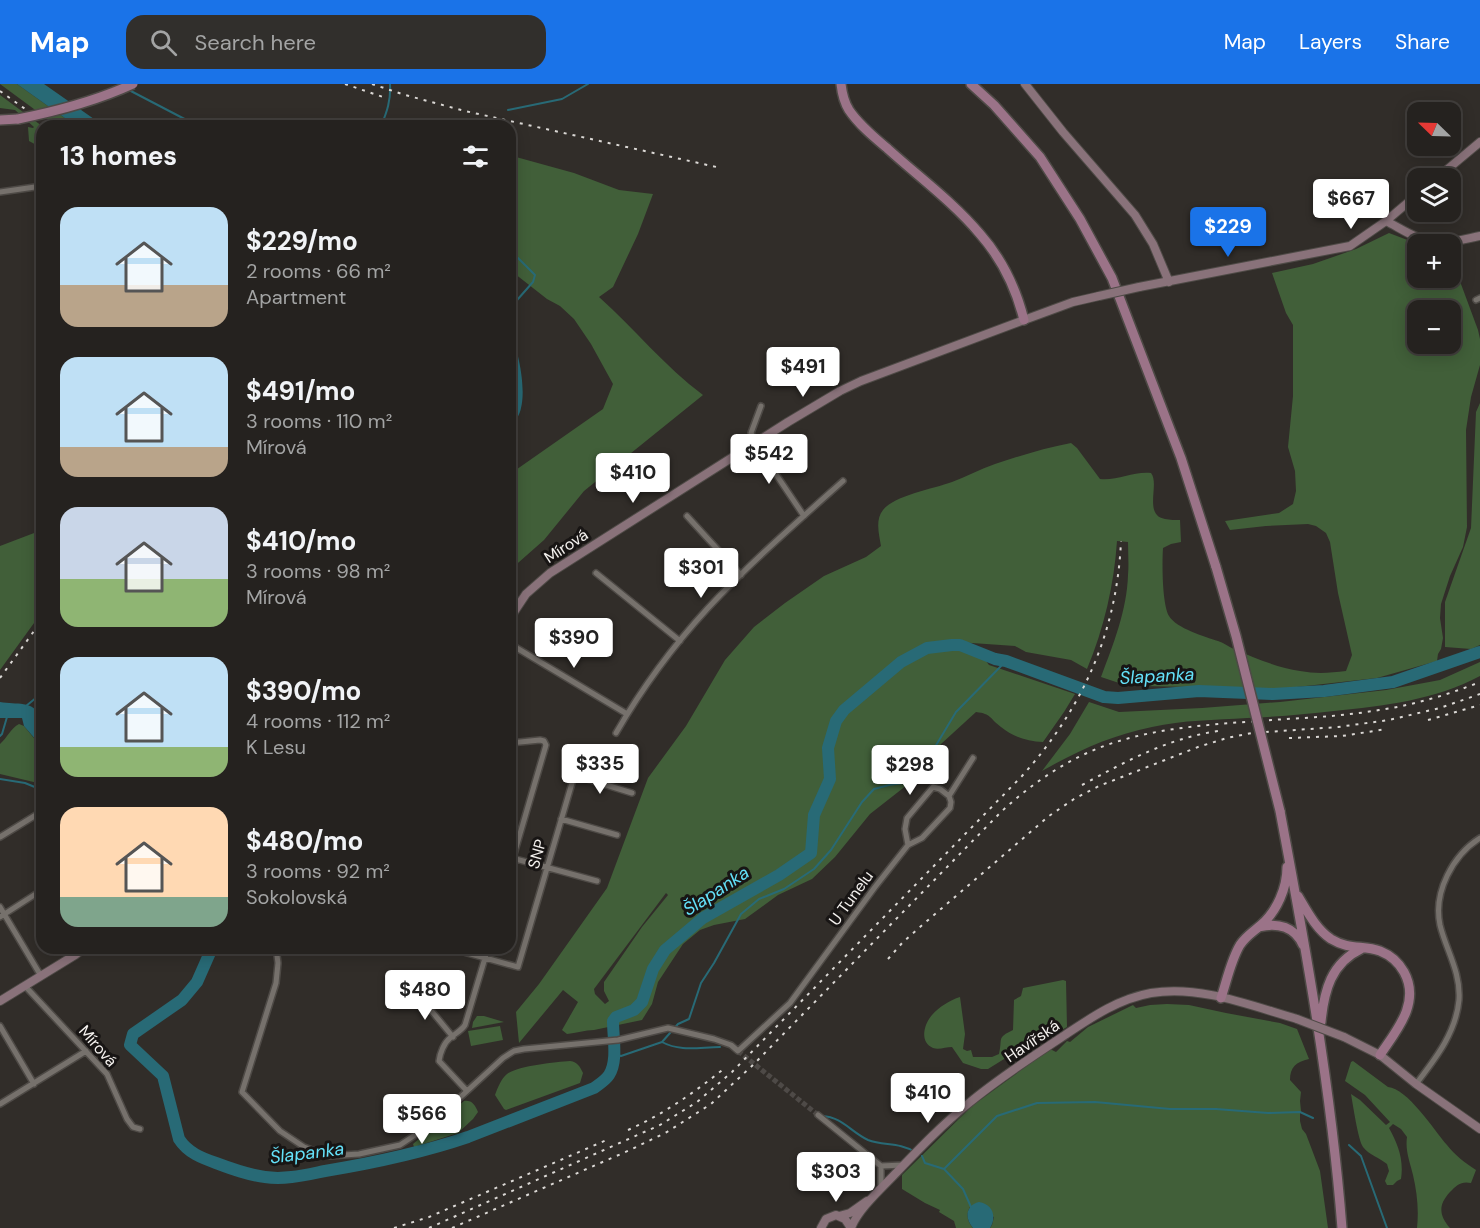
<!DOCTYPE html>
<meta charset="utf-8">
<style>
:root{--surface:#25221f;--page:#312f2c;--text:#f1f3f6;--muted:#a3a4a4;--line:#423f3d;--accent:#1a73e8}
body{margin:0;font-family:"DM Sans",sans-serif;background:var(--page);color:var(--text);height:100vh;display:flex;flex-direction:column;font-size:22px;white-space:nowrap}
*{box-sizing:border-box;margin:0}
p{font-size:20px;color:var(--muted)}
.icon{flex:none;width:33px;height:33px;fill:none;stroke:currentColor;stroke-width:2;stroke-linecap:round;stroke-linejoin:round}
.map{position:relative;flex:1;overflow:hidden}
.panel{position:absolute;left:36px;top:36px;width:480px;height:834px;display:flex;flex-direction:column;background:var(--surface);border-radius:18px;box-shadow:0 3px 15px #0003,0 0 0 2px var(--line)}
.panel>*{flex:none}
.needle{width:39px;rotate:293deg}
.controls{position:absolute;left:1407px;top:18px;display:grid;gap:12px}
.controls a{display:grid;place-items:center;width:54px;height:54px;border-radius:12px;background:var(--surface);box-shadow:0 3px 15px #0003,0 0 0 2px var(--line);font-size:30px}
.price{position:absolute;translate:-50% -51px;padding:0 14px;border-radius:6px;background:#fff;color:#222;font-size:20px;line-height:39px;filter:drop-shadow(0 2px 3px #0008)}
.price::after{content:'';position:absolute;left:50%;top:36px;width:18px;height:14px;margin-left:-9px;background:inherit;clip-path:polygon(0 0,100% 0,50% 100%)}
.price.selected{background:var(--accent);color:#fff}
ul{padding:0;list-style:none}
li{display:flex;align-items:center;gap:18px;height:150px;padding:0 24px}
li span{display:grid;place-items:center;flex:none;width:168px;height:120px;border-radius:18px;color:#555}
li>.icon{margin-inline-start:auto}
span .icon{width:72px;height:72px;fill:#fffc;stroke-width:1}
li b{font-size:26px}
h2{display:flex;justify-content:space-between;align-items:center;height:72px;padding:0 24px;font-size:26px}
header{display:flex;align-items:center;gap:36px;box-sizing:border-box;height:84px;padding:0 30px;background:var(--accent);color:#fff}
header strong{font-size:28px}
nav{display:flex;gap:33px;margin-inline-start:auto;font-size:21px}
.search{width:420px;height:54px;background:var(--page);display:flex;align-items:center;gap:15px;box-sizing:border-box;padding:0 21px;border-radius:18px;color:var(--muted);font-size:22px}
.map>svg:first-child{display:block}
.green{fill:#415f39;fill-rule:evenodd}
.water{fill:#286a76}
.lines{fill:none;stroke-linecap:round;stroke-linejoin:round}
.stream{stroke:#286a76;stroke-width:2}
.river{stroke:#286a76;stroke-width:12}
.street-tunnel{stroke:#4e4a47;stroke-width:5;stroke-dasharray:5 2.5;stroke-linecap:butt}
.street-casing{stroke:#4e4a46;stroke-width:8}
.secondary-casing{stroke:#4e4a46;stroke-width:10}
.primary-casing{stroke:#4e4a46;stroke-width:12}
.street{stroke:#76716c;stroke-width:5}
.secondary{stroke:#89727a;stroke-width:8}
.primary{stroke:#9b7388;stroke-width:9}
.rail{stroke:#dbd8d5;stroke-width:2;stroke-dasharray:3 6;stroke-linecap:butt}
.secondary-bridge-casing{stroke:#4e4a46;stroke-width:10;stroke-linecap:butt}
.primary-bridge-casing{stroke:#4e4a46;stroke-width:12;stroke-linecap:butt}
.secondary-bridge{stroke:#89727a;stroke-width:8}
.primary-bridge{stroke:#9b7388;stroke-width:9}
.labels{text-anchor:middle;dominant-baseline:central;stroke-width:6;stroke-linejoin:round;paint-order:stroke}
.street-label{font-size:16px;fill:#f4f1ee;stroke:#181514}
.water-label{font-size:18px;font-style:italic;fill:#64e1f9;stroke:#181514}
</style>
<header>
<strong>Map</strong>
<div class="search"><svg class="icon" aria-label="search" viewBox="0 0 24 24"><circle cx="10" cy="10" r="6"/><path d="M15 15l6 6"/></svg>Search here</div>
<nav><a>Map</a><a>Layers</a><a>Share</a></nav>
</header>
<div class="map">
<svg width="1480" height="1144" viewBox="0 0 1480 1144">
<rect width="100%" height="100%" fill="#312d29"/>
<!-- green -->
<path class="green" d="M0,0H17L76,42H57Z
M0,11L42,42V64L29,57L28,43L33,44L34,43L15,26L0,24Z
M516,73L574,89L619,106L653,110L638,150L613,203L599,213C634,244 665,283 703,311L584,407L544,456L510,486V390L603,325L613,300L591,260L574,235L560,222L547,215L510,186V74Z
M1389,149L1418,160V194H1450L1451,173L1478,246L1480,255V281L1471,313L1466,346L1467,443L1463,463L1450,492L1441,520L1440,534L1443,554L1441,565L1438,570L1437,577L1377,594L1279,605L1143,602L1119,599L1101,593C1113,561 1127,526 1128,491C1129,480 1128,469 1128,458L1117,457C1114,501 1104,544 1087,585L1071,576L1026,568L1015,562L943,557L951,566L963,565L980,569L989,581L1075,610L1064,628L1043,658C1027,657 1013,653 1001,643C989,634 992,630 976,628L941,660L929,679L916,694L870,730L835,773L812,795L778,811L745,835L714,841L700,846L683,860L658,898L652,920L642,936L594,946C585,946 576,949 567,950L562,946L578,918L563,906L519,959L516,928L539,900L607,804L648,694L686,642L725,576L754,543L785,519L824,492L866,473L881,462C879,450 875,436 883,426C895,411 933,405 952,398C966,393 980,385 995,380C1019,372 1045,364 1071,359L1077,364L1100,395C1117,397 1134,387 1151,389C1160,400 1143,431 1165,435C1170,436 1175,436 1180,436L1181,458L1171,460L1163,464C1162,479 1162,519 1169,532C1176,544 1205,553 1218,557C1224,559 1229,563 1234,565C1255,574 1278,584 1300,587C1316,590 1330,589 1346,587L1352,571L1338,509L1330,458L1326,449L1316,442L1308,440L1266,442L1230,446L1225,437L1279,429L1293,420L1296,407L1295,387L1288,363L1293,312V241L1286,229L1272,189L1313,180L1356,165ZM1418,226H1450V260H1418ZM666,809L668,811L642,843L604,898V907L609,917L605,920L595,910L594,905Z
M1480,319V561L1471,565L1445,563V518L1471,444L1476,328Z
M42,446V528L0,586V462Z
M1480,578V592C1435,616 1384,622 1334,627C1305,630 1276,633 1247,634C1215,636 1183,636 1152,643C1112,651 1077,667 1042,687L1070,650L1089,618L1119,628L1202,624L1280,618L1386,606L1440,596Z
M19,640L24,642L42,664V700L0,690V660C7,654 11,644 19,640Z
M1063,896L1066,897L1067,943L1042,957L1017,967L988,985H981L963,979L952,963C946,963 939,966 933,964C919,958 924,940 932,931C939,923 950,916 960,913L965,950L963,965L967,967L971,966L973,973H992L999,970C1003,954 996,954 1013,946L1014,916L1021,912L1023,904Z
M1167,920L1189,921L1226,929L1280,939L1297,945L1309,975C1296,978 1290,983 1290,996L1301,1008L1300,1017L1301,1027L1300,1029V1037L1302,1045L1306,1050L1320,1087L1328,1144H990L992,1141L994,1133L970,1123C966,1130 967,1137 973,1144H956L954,1137L939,1128L940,1126L925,1119L902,1105V1091L972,1022L1050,965L1056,968L1067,957L1070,958L1088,943L1133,921L1136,924L1150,921Z
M477,932H484L504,938L472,944L473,938Z
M500,942L503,956L471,962L468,947Z
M570,977C578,978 580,983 583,989L580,999L506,1026L504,1025L495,1011C498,1003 501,995 507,990C517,982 556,978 570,977Z
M1353,977L1388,1003C1407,1004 1434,1046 1447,1061C1455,1071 1465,1079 1476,1086L1471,1099C1461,1097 1457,1101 1450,1108C1438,1121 1439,1131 1450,1144H1417C1419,1126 1417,1108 1413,1091C1410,1078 1405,1067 1407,1053L1401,1045L1393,1040L1389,1044C1398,1060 1404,1076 1401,1095L1397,1097L1393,1101H1387L1385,1097L1389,1087L1387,1080C1380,1074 1369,1071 1363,1063C1358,1056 1353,1021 1351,1010L1360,1016L1386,1041L1390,1038L1365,1011L1345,997L1351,978Z
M464,1017C472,1016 475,1021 478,1028L473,1035L458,1049L414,1063L413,1060Z"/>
<!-- water -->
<path class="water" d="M17,0H44L104,42H76Z
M510,249C519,267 526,304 521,324C520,330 516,336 513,341L510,343V324L513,312L510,286Z
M0,618C17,621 32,616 42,633V663L24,642L22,634H0Z
M979,1118C993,1120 997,1133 990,1144H973C964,1134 966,1121 979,1118Z"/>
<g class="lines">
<!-- stream -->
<path class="stream" d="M127,5L198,42
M508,26L562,15L588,0
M381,42C387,28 391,16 390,0
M510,169L518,174L535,191L533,198L510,224
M26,622L42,609
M0,652L2,650L7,633
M0,695L25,699L42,706
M662,958L678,940L689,935L701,899L714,879L741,830L759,815L784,805L814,785L831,766L862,718L874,705L889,701L903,699L912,695L920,688L956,628L1006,577
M614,970L621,972L662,958C680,968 700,963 720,963
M822,1032C842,1033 851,1048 868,1056C884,1062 899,1058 915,1068
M1349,1061L1361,1072L1387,1144
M922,1072L925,1079L944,1085L963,1105L971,1123
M944,1085L997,1032L1037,1019L1095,1018L1170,1025H1216L1268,1029L1300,1028L1313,1034"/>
<!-- river -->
<path class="river" d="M212,864L197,898L182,916L133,950L130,961L163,992L179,1055C188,1069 202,1074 216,1079C232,1085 248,1091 265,1093C285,1096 305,1091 325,1087C373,1079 421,1069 468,1053L594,1004C599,1000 605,997 609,991C618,977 613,954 613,937L616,933L634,926L642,918L653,885L665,866L703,834L779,791L811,769L814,731L830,695L828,664L836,637L844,626L901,578L927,564L952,561H960L995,575L1006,577L1104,613L1118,614L1199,607L1273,610L1324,607L1393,598L1480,568"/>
<!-- street-tunnel -->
<path class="street-tunnel" d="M738,967L818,1031"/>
<defs>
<path id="street" d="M0,108L42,102
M1476,216L1480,214
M761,322L751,349L755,359L804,432
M687,432L741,491
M596,489L680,557
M510,560L627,630
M616,649C642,604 673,562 708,524C750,479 797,438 843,397
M510,659L540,656L544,657L546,661L510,784
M574,691L632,709
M561,735L617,751
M0,753L36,731
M908,761L905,745L907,734L933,703L940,705L949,712
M512,774L597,797
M0,823L41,892
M0,833L42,806
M276,864L278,879L276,899L242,1008L280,1047L304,1063L328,1072L359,1070L400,1061L430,1041L503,974L514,967L524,965L618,956L668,944L714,955L731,961L738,967L790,919L875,803L908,761L922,754L950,724L951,718L949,712L973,674
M449,864L518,883L582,665
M25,902L107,990L127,1035L133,1043L140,1045
M415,907L453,953
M0,942L34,1000
M1416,1000C1435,975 1456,949 1459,916C1461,888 1446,866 1440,841C1433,808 1453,771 1480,754
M467,1007L439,977C440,969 444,959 450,954C456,949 461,947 465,941L488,864
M0,1020L86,967
M818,1031L881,1082L903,1081
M881,1104V1082"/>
<path id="secondary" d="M1025,0L1063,48L1135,131L1153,160L1169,198
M1437,94L1480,58
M1386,137C1400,144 1417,156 1433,158C1448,160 1465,155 1480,152
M1139,203L1350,162L1386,137L1418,110
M510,534L526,510L550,489L788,338L840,307L861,297L1024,236L1073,218L1099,212
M0,917L75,871L84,864
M1344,953L1380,971L1416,1000L1480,1045
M839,1132L850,1129L867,1117
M821,1144L826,1135L836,1131L845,1135L851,1144
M851,1144C858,1125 883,1103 897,1088C920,1064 943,1040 969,1019C999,994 1033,972 1065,951C1092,933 1118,915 1151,909C1200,901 1249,921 1297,935"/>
<path id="primary" d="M841,0C842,9 844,18 849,26C859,41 875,54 888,65C919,93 953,118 980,150C1002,175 1016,204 1024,236
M971,0L994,21L1040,73L1080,135L1112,194L1181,374L1216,483
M0,36L18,35
M1280,727C1306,865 1331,1004 1342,1144
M1298,812C1307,827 1316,845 1331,855C1349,866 1363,861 1380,867C1390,871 1399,879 1404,888C1421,919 1396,947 1380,971
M1259,843C1278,838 1295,843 1303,861
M1221,914C1227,896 1231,876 1240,861C1246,852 1253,848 1261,841C1277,827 1287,804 1287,783
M1321,938C1324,907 1331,879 1361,865"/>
</defs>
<!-- street casing -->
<use href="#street" class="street-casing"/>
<!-- secondary casing -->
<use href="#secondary" class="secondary-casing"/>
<!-- primary casing -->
<use href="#primary" class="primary-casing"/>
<!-- street -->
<use href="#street" class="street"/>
<!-- secondary -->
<use href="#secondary" class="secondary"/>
<!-- primary -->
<use href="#primary" class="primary"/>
<!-- rail -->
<path class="rail" d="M345,0L383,13
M372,0L405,11L465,27L721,84
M0,7L49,42
M0,594L42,536
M1428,636L1480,621
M1289,654L1342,652L1387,645
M1082,701C1127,677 1166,655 1218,647
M888,875L903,858L920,843L1049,732L1074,715L1099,702L1198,663L1227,654L1252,649L1338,643L1389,636L1440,624L1480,610
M628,1046C664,1030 695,1008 726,983
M394,1144L429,1133L609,1055
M429,1144L660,1041L697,1018L732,988L1022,692C1083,624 1117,548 1121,457
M452,1144L630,1066L667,1048L711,1020L753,981L1001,728C1031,700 1066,676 1104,662C1154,644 1205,641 1257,637C1297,634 1339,633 1379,626C1414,621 1447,611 1480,598"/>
<defs>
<path id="secondary-bridge" d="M1099,212L1139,203
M1297,935L1344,953"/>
<path id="primary-bridge" d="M18,35C58,27 96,17 133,0
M1216,483L1236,552L1280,727"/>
</defs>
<!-- secondary-bridge casing -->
<use href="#secondary-bridge" class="secondary-bridge-casing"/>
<!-- primary-bridge casing -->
<use href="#primary-bridge" class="primary-bridge-casing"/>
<!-- secondary-bridge -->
<use href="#secondary-bridge" class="secondary-bridge"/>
<!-- primary-bridge -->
<use href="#primary-bridge" class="primary-bridge"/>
</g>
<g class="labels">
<!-- street labels -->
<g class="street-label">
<text transform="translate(566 462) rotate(-33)">Mírová</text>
<text transform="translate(537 770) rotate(-74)">SNP</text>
<text transform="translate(851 814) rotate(-54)">U Tunelu</text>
<text transform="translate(1032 957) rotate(-34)">Havířská</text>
<text transform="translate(98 962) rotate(49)">Mírová</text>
</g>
<!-- water labels -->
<g class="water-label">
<text transform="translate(1157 592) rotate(-3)">Šlapanka</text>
<text transform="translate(716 807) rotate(-33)">Šlapanka</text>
<text transform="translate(307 1069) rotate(-7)">Šlapanka</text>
</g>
</g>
</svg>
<div class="controls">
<a><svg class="needle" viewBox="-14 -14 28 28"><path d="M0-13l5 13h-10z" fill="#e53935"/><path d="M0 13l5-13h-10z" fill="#a3a4a4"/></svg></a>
<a><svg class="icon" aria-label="layers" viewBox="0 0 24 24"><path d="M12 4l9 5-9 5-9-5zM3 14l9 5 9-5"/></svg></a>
<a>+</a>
<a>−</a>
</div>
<b class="price" style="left:1351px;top:146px">$667</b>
<b class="price selected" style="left:1228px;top:174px">$229</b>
<b class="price" style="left:803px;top:314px">$491</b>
<b class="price" style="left:769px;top:401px">$542</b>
<b class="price" style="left:633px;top:420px">$410</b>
<b class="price" style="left:701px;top:515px">$301</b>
<b class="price" style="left:574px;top:585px">$390</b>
<b class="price" style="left:600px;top:711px">$335</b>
<b class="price" style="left:910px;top:712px">$298</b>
<b class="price" style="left:425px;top:937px">$480</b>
<b class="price" style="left:928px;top:1040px">$410</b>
<b class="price" style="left:422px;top:1061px">$566</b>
<b class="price" style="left:836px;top:1119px">$303</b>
<section class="panel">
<h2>13 homes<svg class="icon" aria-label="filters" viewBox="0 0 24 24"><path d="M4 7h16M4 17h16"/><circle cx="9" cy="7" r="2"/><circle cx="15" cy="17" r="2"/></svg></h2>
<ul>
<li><span style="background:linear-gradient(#bfe0f5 65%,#b9a48a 0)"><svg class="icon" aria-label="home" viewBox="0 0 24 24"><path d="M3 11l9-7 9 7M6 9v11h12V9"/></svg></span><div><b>$229/mo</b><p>2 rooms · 66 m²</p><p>Apartment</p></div></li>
<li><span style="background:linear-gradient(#bfe0f5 75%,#b9a48a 0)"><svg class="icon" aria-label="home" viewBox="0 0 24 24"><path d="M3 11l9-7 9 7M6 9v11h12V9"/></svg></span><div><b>$491/mo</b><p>3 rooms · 110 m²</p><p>Mírová</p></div></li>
<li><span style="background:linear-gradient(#c9d6e8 60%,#8fb573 0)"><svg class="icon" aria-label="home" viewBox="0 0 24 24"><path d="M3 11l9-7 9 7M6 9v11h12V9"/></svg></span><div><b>$410/mo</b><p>3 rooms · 98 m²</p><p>Mírová</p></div></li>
<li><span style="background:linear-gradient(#bfe0f5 75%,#8fb573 0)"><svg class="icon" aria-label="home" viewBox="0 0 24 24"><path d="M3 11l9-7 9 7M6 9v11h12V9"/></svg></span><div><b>$390/mo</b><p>4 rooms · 112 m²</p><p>K Lesu</p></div></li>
<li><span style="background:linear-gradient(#ffd9b3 75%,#7fa58c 0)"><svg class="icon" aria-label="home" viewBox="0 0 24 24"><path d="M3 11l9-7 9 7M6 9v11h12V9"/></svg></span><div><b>$480/mo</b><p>3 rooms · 92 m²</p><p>Sokolovská</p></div></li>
</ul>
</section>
</div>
